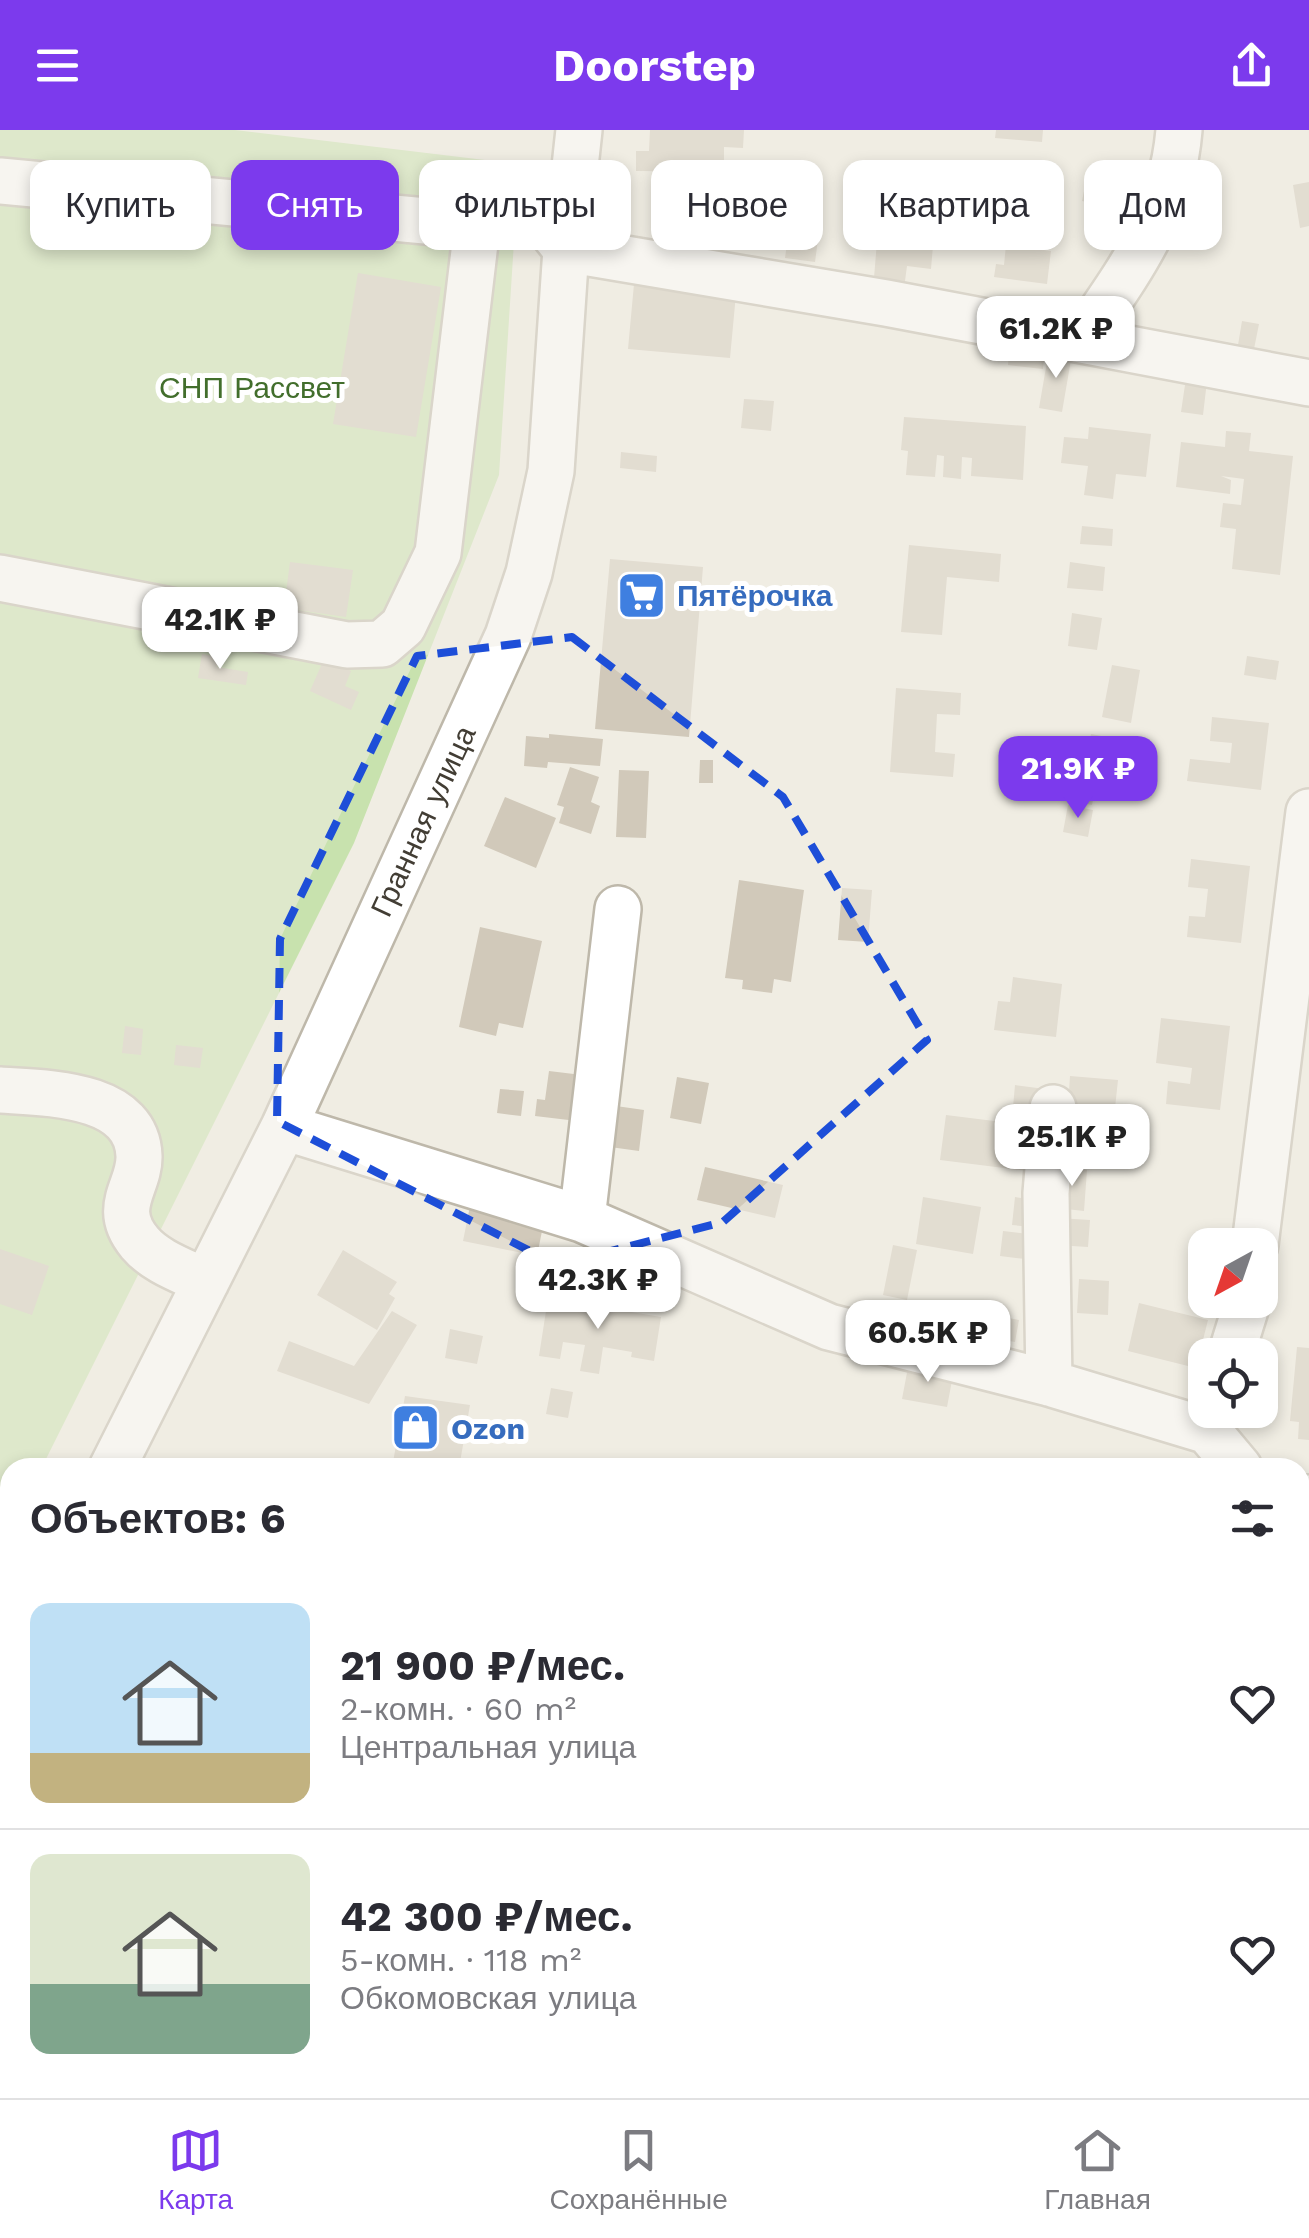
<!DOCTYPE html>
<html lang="ru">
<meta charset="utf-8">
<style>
:root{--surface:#fff;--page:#f7f7f7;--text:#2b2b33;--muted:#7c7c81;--line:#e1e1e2;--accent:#7c3aed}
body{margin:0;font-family:"Work Sans",sans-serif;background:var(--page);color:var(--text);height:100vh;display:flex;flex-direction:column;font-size:38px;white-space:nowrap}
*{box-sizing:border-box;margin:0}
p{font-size:32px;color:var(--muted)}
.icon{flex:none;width:55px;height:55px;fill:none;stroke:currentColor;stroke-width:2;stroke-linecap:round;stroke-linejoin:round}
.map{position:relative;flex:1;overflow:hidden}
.panel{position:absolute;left:0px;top:1328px;width:1310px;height:642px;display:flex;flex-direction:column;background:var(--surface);border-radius:30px 30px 0 0;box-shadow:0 5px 15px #0003}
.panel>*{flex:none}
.top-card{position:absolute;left:30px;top:30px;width:1250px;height:90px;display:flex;gap:20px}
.needle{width:65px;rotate:220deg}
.fabs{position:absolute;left:1188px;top:1098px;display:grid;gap:20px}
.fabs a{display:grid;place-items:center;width:90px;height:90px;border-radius:20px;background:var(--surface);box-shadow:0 5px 15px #0003;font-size:50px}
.price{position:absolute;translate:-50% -85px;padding:0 22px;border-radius:20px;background:#fff;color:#222;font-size:32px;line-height:65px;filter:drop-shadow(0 2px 5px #0008)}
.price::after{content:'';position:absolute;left:50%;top:60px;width:30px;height:22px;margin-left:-15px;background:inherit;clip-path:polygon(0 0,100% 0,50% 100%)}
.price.selected{background:var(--accent);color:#fff}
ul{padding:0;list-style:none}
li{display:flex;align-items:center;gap:30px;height:250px;padding:0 30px}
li+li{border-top:2px solid var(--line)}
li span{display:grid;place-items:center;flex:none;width:280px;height:200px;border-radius:20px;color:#555}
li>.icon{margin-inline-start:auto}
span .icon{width:120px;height:120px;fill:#fffc;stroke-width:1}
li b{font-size:42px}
h2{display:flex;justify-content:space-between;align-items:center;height:120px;padding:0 30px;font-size:42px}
.chip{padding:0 35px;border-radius:20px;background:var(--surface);box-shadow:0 5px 15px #0003;font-size:35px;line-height:90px}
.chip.selected{background:var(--accent);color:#fff}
header{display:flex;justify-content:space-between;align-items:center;height:130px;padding:0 30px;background:var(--accent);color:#fff;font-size:45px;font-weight:700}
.tabs{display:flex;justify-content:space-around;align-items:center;height:140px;border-top:2px solid var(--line);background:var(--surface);font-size:28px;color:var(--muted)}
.tabs a{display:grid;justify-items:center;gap:5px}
.tabs .selected{color:var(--accent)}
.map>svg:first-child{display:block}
.green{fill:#c8e2ae}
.water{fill:#a3caea}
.building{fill:#d1c9ba}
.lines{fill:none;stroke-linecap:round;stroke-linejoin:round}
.minor-casing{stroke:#beb8aa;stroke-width:50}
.minor{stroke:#fff;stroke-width:45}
.marked{fill:none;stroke:#1d4ed8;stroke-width:8;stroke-dasharray:20 12;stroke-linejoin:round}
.labels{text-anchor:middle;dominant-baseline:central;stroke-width:10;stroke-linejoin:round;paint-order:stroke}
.park-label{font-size:30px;fill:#426e2c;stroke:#fff}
.shop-label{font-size:30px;font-weight:bold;fill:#366cbe;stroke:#fff;text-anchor:start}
.street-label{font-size:30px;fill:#423d34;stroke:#fff}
</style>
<header><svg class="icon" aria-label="menu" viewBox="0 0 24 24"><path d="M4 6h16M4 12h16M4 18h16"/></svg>Doorstep<svg class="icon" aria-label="share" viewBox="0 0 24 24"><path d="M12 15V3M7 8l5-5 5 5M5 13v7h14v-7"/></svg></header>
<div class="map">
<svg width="1309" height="1968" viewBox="0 0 1309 1968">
<rect width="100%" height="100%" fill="#f0ede3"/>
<!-- green -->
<path class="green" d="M0,0H235L519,34L499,345L354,713L42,1337L10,1338V1402L0,1421Z"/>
<!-- water -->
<path class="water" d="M10,1693V1960H1300V1835L1309,1837V1968H0V1716Z"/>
<!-- building -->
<path class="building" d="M650,0H744L743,18L724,17V42L636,41V21H649Z
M996,0H1043L1042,12L995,8Z
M1088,41L1111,45L1105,76L1082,71Z
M1026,45L1049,48L1045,78L1022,75Z
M1309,52V96L1300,98L1293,55Z
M790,91L820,95L815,132L785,128Z
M878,99L934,104L931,139L907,136L905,151L874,148Z
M1006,115L1051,121L1047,154L994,147L996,134L1004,135Z
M358,143L441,157L416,307L333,294Z
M634,154L736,164L730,228L628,219Z
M1242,191L1259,194L1253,224L1237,221Z
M1010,208L1046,211L1043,239L1008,235Z
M1049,220L1072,224L1062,282L1039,278Z
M1186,248L1207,251L1203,285L1181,282Z
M744,269L774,271L771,301L741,298Z
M904,287L1026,296L1023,350L971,346L972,328L962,327L961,349L943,347L944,326L937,325L935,347L906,345L908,321L901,320Z
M1089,297L1151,304L1146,347L1116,344L1113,369L1084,365L1088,336L1061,333L1064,307L1088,309Z
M1226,301L1251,303L1249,321L1293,326L1280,445L1232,439L1236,399L1220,397L1223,373L1241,375L1244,349L1221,346L1231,350L1230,364L1176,357L1181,312L1225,317Z
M621,322L657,326L656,342L620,338Z
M1082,396L1113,399L1112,416L1080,414Z
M909,415L1001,424L999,452L947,447L942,505L901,502Z
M610,429L703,437L689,607L595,599Z
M290,432L353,440L346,487L284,478Z
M1070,432L1105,437L1103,461L1067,458Z
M1072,483L1102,488L1097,520L1068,516Z
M202,524L219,527L217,537L248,542L246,555L198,548Z
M1247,526L1279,531L1276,550L1244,545Z
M324,529L351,541L345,556L359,562L351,580L310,561Z
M1112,535L1140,540L1131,593L1102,587Z
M896,558L961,563L960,585L937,584L935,622L955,624L953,647L890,642Z
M1212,587L1269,593L1261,660L1187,651L1190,629L1230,633L1232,613L1210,611Z
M549,604L603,609L600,636L548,632L547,638L524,636L526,606L549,608Z
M1091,604L1143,614L1137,647L1109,642L1110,636L1084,635Z
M700,630H713V653H699Z
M570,637L599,647L591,672L600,676L591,704L559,693L564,677L557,675Z
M619,640L649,641L646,708L616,707Z
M1076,645L1097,649L1092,675L1071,671Z
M505,667L556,688L536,738L484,716Z
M1068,675L1093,680L1088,707L1063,702Z
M1191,729L1250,736L1241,813L1187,807L1189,786L1205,787L1208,759L1188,757Z
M739,750L804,760L791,852L774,849L772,863L742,859L743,850L725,848Z
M842,758L872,760L868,812L838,810Z
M480,797L542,811L523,898L499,893L496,906L459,897Z
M1013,847L1062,854L1056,907L994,900L998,871L1010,872Z
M1161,888L1230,896L1220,980L1166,974L1168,951L1190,954L1192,938L1156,933Z
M125,896L143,899L141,925L122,923Z
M176,915L203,918L200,938L174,935Z
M549,941L582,945L577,991L535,986L537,969L545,970Z
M1070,946L1118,950L1115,978L1104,977L1101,1007L1080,1006L1082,979L1068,978Z
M677,947L709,953L701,994L670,988Z
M1015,955L1045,959L1042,981L1013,977Z
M500,959L524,961L521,986L497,983Z
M616,976L644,980L639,1021L610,1017Z
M946,985L1042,997L1037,1042L940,1030Z
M705,1037L783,1055L775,1088L697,1070Z
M1060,1038L1087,1040L1084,1081L1057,1078Z
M923,1067L981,1077L973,1124L916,1114Z
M1015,1067L1035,1070L1032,1097L1012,1095Z
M470,1076L544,1091L537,1126L463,1111Z
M1058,1088L1090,1090L1088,1117L1056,1115Z
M1003,1101L1028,1104L1025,1129L1000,1126Z
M893,1115L917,1120L907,1170L883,1165Z
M0,1119L49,1136L32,1185L0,1174Z
M343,1120L397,1152L389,1164L395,1168L377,1200L317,1165Z
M1079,1149L1109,1151L1108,1185L1077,1183Z
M548,1168L661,1187L654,1231L631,1227L632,1222L603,1217L599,1244L580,1241L585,1215L563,1212L560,1229L539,1226Z
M1139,1173L1208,1190L1196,1238L1128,1221Z
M392,1181L417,1195L369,1274L277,1241L289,1211L354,1236Z
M982,1183L1019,1190L1015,1212L979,1206Z
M450,1199L483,1206L477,1234L445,1228Z
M1297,1217L1309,1218V1310L1298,1309L1299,1292L1290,1291Z
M909,1232L954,1240L947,1277L902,1269Z
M551,1258L573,1262L568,1288L546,1284Z
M405,1266L470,1275L459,1338H425L393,1332Z
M1309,1472V1509L1300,1507Z"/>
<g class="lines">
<defs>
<path id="minor" d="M0,51L436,92L533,78L566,119L886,173L1309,253
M1082,210C1129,141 1172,86 1179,0
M0,448L347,515L382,514L403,496L438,423L478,88
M0,960C45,963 137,962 139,1026C140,1057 110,1077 140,1113C156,1132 184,1141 206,1152
M284,997L582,1089L829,1197L1049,1253L1208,1301L1239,1338
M582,1089L618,779
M1255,1115L1309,682
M1231,1225L1248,1170
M1049,1253L1046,1063L1053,978
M112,1338L284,997L508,506L529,443L551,341L566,119L579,0
M1300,1368H1309
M0,1436L10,1428
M0,1556L10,1537"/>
</defs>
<!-- minor casing -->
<use href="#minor" class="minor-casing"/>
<!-- minor -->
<use href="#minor" class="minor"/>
</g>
<!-- marked area -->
<path d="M0 0H1309V1968H0ZM572,507L783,667L927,910L723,1092L557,1135L277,991L280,809L417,526Z" fill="#f0ede3" fill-opacity=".55" fill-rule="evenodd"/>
<path class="marked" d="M572,507L783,667L927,910L723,1092L557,1135L277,991L280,809L417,526Z"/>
<!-- icons -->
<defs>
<symbol id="supermarket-square" viewBox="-11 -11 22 22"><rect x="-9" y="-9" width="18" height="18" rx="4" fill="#3f7fe0" stroke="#fff"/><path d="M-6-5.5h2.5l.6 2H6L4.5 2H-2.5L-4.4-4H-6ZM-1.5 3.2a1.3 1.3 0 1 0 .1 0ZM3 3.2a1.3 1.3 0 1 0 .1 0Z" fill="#fff"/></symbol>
<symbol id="shop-square" viewBox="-11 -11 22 22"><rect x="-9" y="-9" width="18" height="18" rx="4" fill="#3f7fe0" stroke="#fff"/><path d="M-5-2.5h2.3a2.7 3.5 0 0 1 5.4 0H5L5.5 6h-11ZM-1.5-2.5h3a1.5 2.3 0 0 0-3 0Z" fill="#fff"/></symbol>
</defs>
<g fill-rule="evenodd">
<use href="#supermarket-square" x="614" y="438" width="55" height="55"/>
<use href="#shop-square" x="388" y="1270" width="55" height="55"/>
</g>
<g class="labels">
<!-- park labels -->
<g class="park-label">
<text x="252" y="257">СНП Рассвет</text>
</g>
<!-- shop labels -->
<g class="shop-label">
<text x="677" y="465">Пятёрочка</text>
<text x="451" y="1298">Ozon</text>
</g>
<!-- street labels -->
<g class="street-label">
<text transform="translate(423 691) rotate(-65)">Гранная улица</text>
</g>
</g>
</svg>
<div class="fabs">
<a><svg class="needle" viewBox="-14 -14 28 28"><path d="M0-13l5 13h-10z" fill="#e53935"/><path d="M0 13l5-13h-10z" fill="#7c7c81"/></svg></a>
<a><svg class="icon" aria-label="locate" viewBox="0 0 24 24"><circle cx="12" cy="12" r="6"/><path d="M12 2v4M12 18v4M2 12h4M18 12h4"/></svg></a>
</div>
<b class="price" style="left:1056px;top:251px">61.2K ₽</b>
<b class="price" style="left:220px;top:542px">42.1K ₽</b>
<b class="price selected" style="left:1078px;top:691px">21.9K ₽</b>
<b class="price" style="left:1072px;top:1059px">25.1K ₽</b>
<b class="price" style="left:598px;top:1202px">42.3K ₽</b>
<b class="price" style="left:928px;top:1255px">60.5K ₽</b>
<div class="top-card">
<a class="chip">Купить</a>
<a class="chip selected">Снять</a>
<a class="chip">Фильтры</a>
<a class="chip">Новое</a>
<a class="chip">Квартира</a>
<a class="chip">Дом</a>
</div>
<section class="panel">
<h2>Объектов: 6<svg class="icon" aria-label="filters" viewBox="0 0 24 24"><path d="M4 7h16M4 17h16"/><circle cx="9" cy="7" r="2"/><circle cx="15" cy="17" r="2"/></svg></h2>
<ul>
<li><span style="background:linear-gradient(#bfe0f5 75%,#c2b280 0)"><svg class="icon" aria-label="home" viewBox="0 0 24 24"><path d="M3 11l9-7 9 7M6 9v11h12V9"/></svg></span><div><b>21 900 ₽/мес.</b><p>2-комн. · 60 m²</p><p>Центральная улица</p></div><svg class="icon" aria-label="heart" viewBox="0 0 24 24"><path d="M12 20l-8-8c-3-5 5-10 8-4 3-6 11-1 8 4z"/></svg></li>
<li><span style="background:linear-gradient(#dfe7d0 65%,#7fa58c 0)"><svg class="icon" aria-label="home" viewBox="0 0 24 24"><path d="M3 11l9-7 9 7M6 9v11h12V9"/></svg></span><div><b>42 300 ₽/мес.</b><p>5-комн. · 118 m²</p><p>Обкомовская улица</p></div><svg class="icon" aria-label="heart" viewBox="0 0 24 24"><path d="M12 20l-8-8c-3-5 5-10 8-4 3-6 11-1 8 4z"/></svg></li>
</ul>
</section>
</div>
<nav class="tabs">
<a class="selected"><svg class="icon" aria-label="map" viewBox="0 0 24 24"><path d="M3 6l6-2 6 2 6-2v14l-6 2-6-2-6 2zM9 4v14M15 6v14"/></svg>Карта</a>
<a><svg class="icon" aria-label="saved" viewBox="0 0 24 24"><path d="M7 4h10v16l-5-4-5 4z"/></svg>Сохранённые</a>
<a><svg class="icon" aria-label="home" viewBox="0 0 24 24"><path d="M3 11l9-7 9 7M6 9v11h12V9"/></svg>Главная</a>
</nav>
